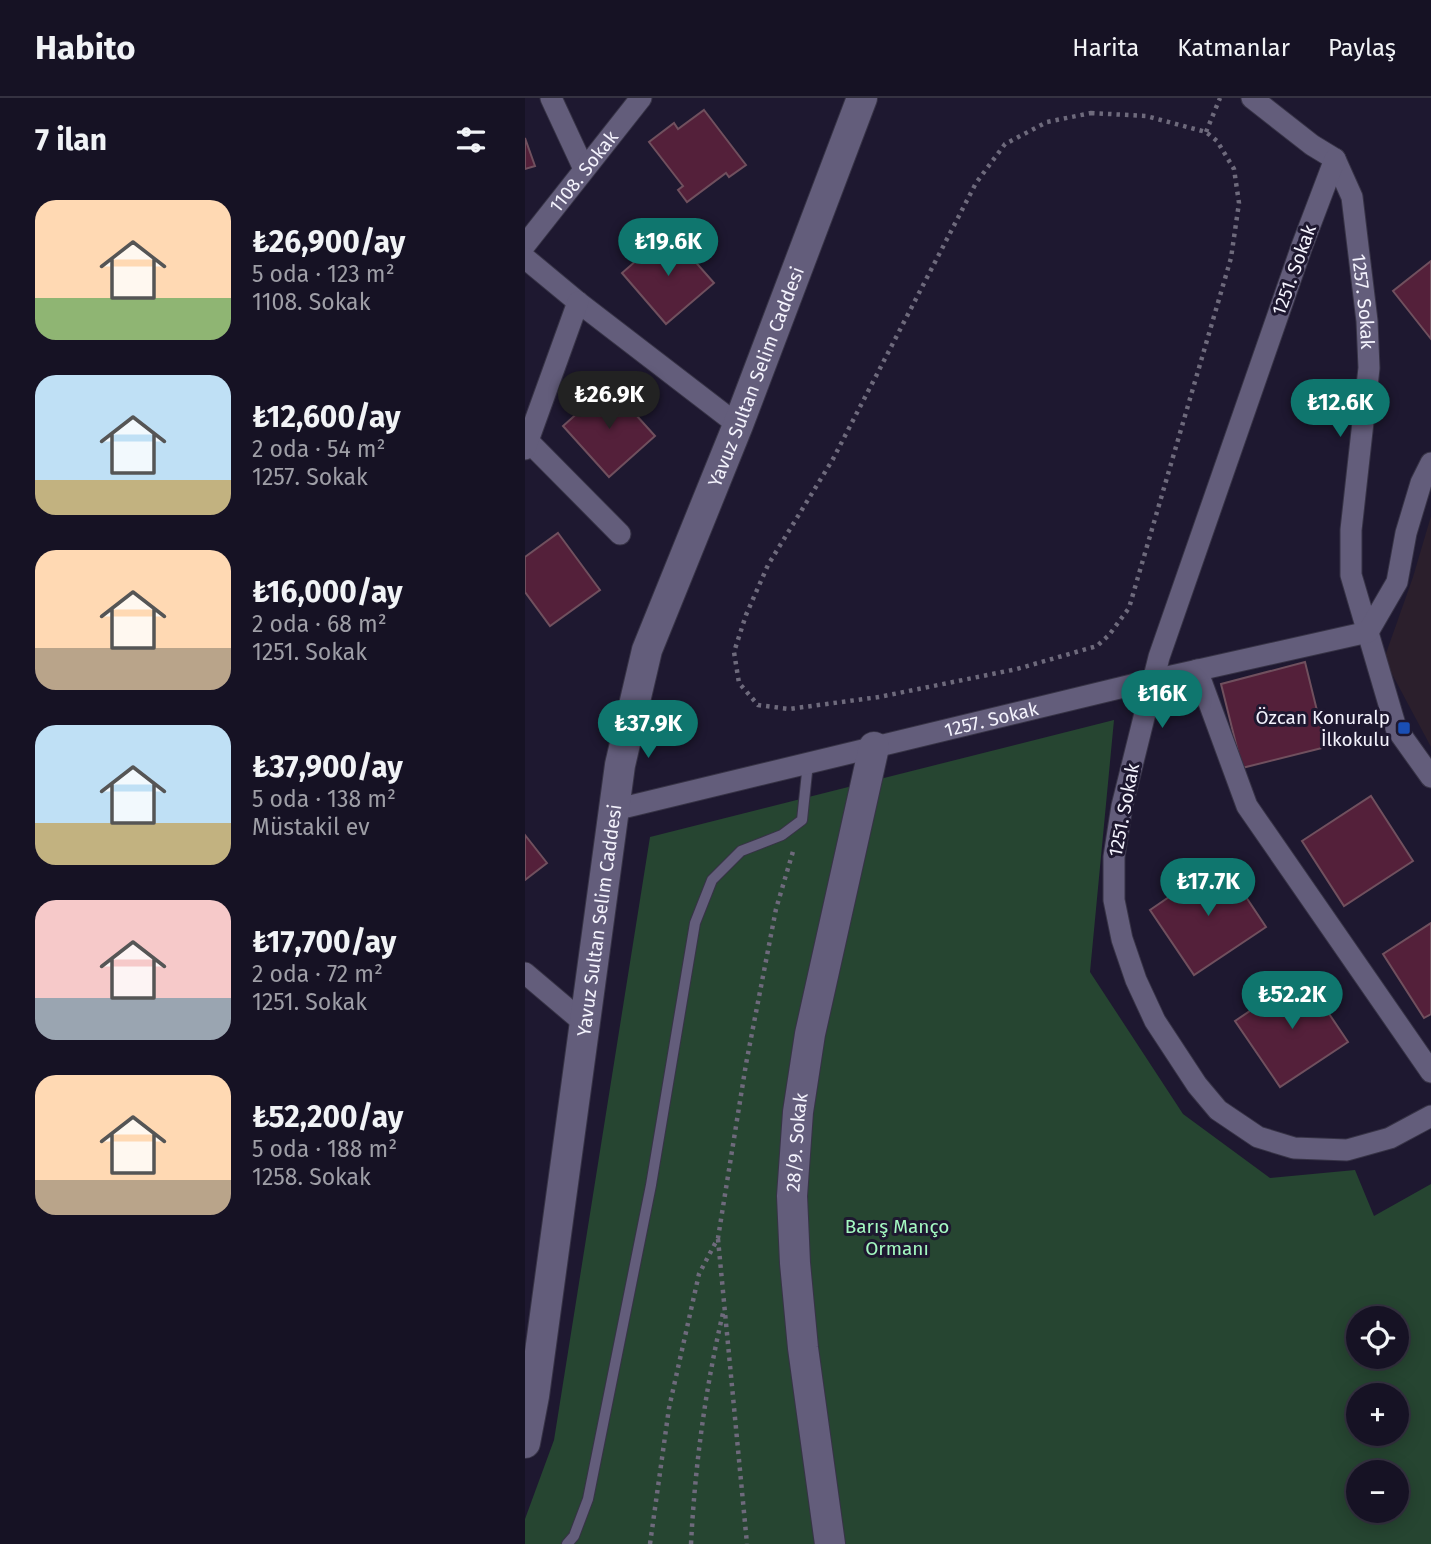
<!DOCTYPE html>
<html lang="tr">
<meta charset="utf-8">
<style>
:root{--surface:#161224;--page:#232031;--text:#f1f3f6;--muted:#9e9ea6;--line:#353241;--accent:#0f766e}
body{margin:0;font-family:"Fira Sans",sans-serif;background:var(--page);color:var(--text);height:100vh;display:flex;flex-direction:column;font-size:26px;white-space:nowrap}
*{box-sizing:border-box;margin:0}
p{font-size:23px;color:var(--muted)}
.icon{flex:none;width:38px;height:38px;fill:none;stroke:currentColor;stroke-width:2;stroke-linecap:round;stroke-linejoin:round}
.map{position:relative;flex:1;overflow:hidden}
.details{display:flex;flex-direction:column;background:var(--surface);width:525px}
.details>*{flex:none}
.controls{position:absolute;left:821px;top:1208px;display:grid;gap:14px}
.controls a{display:grid;place-items:center;width:63px;height:63px;border-radius:50%;background:var(--surface);box-shadow:0 4px 18px #0003,0 0 0 2px var(--line);font-size:35px}
.price{position:absolute;translate:-50% -60px;padding:0 16px;border-radius:24px;background:var(--accent);color:#fff;font-size:23px;line-height:46px;filter:drop-shadow(0 2px 4px #0008)}
.price::after{content:'';position:absolute;left:50%;top:42px;width:21px;height:16px;margin-left:-10px;background:inherit;clip-path:polygon(0 0,100% 0,50% 100%)}
.price.active{background:#222;color:#fff}
ul{padding:0;list-style:none}
li{display:flex;align-items:center;gap:21px;height:175px;padding:0 35px}
li span{display:grid;place-items:center;flex:none;width:196px;height:140px;border-radius:21px;color:#555}
li>.icon{margin-inline-start:auto}
span .icon{width:84px;height:84px;fill:#fffc;stroke-width:1}
li b{font-size:30px}
h2{display:flex;justify-content:space-between;align-items:center;height:84px;padding:0 35px;font-size:30px}
header{display:flex;align-items:center;gap:42px;box-sizing:border-box;height:98px;padding:0 35px;background:var(--surface);border-bottom:2px solid var(--line)}
header strong{font-size:33px}
nav{display:flex;gap:38px;margin-inline-start:auto;font-size:24px}
main{display:flex;flex:1;min-height:0}
.map>svg:first-child{display:block}
.education{fill:#2b1f2c}
.green{fill:#264531;fill-rule:evenodd}
.building{fill:#54203a;stroke:#70505e;stroke-width:2}
.lines{fill:none;stroke-linecap:round;stroke-linejoin:round}
.lane-casing{stroke:#373346;stroke-width:12}
.street-casing{stroke:#373346;stroke-width:23}
.secondary-casing{stroke:#373346;stroke-width:32}
.path{stroke:#6e6a7c;stroke-width:4.5;stroke-dasharray:3.5 5;stroke-linecap:butt}
.lane{stroke:#635d7b;stroke-width:10}
.street{stroke:#635d7b;stroke-width:21}
.secondary{stroke:#635d7b;stroke-width:30}
.transit-dot{fill:#1a4fb4;stroke:#1e1830;stroke-width:2.5}
.labels{text-anchor:middle;dominant-baseline:central;stroke-width:6;stroke-linejoin:round;paint-order:stroke}
.street-label{font-size:19px;fill:#f3f2fc;stroke:#1e1830}
.poi-label{font-size:19px;fill:#f3f2fc;stroke:#1e1830;text-anchor:end}
.park-label{font-size:19px;fill:#a4f9c1;stroke:#1e1830}
</style>
<header>
<strong>Habito</strong>
<nav><a>Harita</a><a>Katmanlar</a><a>Paylaş</a></nav>
</header>
<main>
<section class="details">
<h2>7 ilan<svg class="icon" aria-label="filters" viewBox="0 0 24 24"><path d="M4 7h16M4 17h16"/><circle cx="9" cy="7" r="2"/><circle cx="15" cy="17" r="2"/></svg></h2>
<ul>
<li><span style="background:linear-gradient(#ffd9b3 70%,#8fb573 0)"><svg class="icon" aria-label="home" viewBox="0 0 24 24"><path d="M3 11l9-7 9 7M6 9v11h12V9"/></svg></span><div><b>₺26,900/ay</b><p>5 oda · 123 m²</p><p>1108. Sokak</p></div></li>
<li><span style="background:linear-gradient(#bfe0f5 75%,#c2b280 0)"><svg class="icon" aria-label="home" viewBox="0 0 24 24"><path d="M3 11l9-7 9 7M6 9v11h12V9"/></svg></span><div><b>₺12,600/ay</b><p>2 oda · 54 m²</p><p>1257. Sokak</p></div></li>
<li><span style="background:linear-gradient(#ffd9b3 70%,#b9a48a 0)"><svg class="icon" aria-label="home" viewBox="0 0 24 24"><path d="M3 11l9-7 9 7M6 9v11h12V9"/></svg></span><div><b>₺16,000/ay</b><p>2 oda · 68 m²</p><p>1251. Sokak</p></div></li>
<li><span style="background:linear-gradient(#bfe0f5 70%,#c2b280 0)"><svg class="icon" aria-label="home" viewBox="0 0 24 24"><path d="M3 11l9-7 9 7M6 9v11h12V9"/></svg></span><div><b>₺37,900/ay</b><p>5 oda · 138 m²</p><p>Müstakil ev</p></div></li>
<li><span style="background:linear-gradient(#f6c9c9 70%,#9aa5b1 0)"><svg class="icon" aria-label="home" viewBox="0 0 24 24"><path d="M3 11l9-7 9 7M6 9v11h12V9"/></svg></span><div><b>₺17,700/ay</b><p>2 oda · 72 m²</p><p>1251. Sokak</p></div></li>
<li><span style="background:linear-gradient(#ffd9b3 75%,#b9a48a 0)"><svg class="icon" aria-label="home" viewBox="0 0 24 24"><path d="M3 11l9-7 9 7M6 9v11h12V9"/></svg></span><div><b>₺52,200/ay</b><p>5 oda · 188 m²</p><p>1258. Sokak</p></div></li>
</ul>
</section>
<div class="map">
<svg width="906" height="1446" viewBox="0 0 906 1446">
<rect width="100%" height="100%" fill="#1e1830"/>
<!-- education -->
<path class="education" d="M906,418V649L859,561L888,479Z"/>
<!-- green -->
<path class="green" d="M589,622L565,874L658,1016L745,1080L830,1072L849,1118L906,1086V1446H0V1421L29,1342L125,739ZM833,1220H872V1258H833ZM833,1297H872V1335H833ZM833,1374H872V1412H833Z"/>
<!-- building -->
<path class="building" d="M179,12L221,67L204,79L201,75L162,104L153,92L158,88L124,44L149,25L153,31Z
M0,40L10,68L0,71Z
M144,134L189,185L141,226L97,175Z
M906,163V241L868,193Z
M84,287L130,338L84,379L38,328Z
M33,435L75,492L25,528L0,494V459Z
M780,564L801,649L717,670L696,586Z
M846,698L888,763L819,808L777,743Z
M0,737L22,765L0,782Z
M697,763L741,829L669,877L625,812Z
M906,825V916L899,920L858,856Z
M778,877L823,944L755,989L710,923Z"/>
<g class="lines">
<defs>
<path id="lane" d="M42,1446L49,1438L63,1401L126,1087L170,825L187,782L216,753L257,737L277,722L283,665"/>
<g id="street">
<path d="M26,0L59,71"/>
<path id="s1" d="M727,0L787,47L810,61L827,99L842,223L844,270L826,432V477L871,630L906,679"/>
<path d="M810,61L777,148L634,559L597,708L589,759V802L597,841L611,882L630,923L672,987L693,1012L733,1039L769,1050L822,1052L865,1040L906,1018"/>
<path id="s2" d="M0,147L116,0"/>
<path d="M0,160L53,204L213,327"/>
<path d="M4,344L95,436"/>
<path d="M0,351L53,204"/>
<path d="M672,572L722,708L906,974"/>
<path id="s3" d="M89,712L611,586L843,534L872,484L881,435L896,385L906,365"/>
<path d="M0,875L59,925"/>
</g>
<g id="secondary">
<path id="s4" d="M0,1345L9,1298L95,667L122,552L213,327L337,0"/>
<path id="s5" d="M305,1446L278,1250L270,1165L267,1098L273,1014L285,936L349,649"/>
</g>
</defs>
<!-- lane casing -->
<use href="#lane" class="lane-casing"/>
<!-- street casing -->
<use href="#street" class="street-casing"/>
<!-- secondary casing -->
<use href="#secondary" class="secondary-casing"/>
<!-- path -->
<path class="path" d="M566,15L621,18L681,34L692,43L709,71L714,105L706,160L604,510L584,537L572,548L492,571L354,599L264,611L233,607L214,585L209,554L221,517L243,467L308,361L451,85L480,46L522,24Z
M681,34L695,0
M193,1141L222,1446
M125,1446L144,1310L174,1176L193,1140L221,966L251,811L269,750
M166,1446C170,1368 180,1292 198,1215"/>
<!-- lane -->
<use href="#lane" class="lane"/>
<!-- street -->
<use href="#street" class="street"/>
<!-- secondary -->
<use href="#secondary" class="secondary"/>
</g>
<!-- markers -->
<rect class="transit-dot" x="872" y="623" width="14" height="14" rx="3.5"/>
<g class="labels">
<!-- street labels -->
<g class="street-label">
<text stroke="none"><textPath href="#s2" startOffset="94">1108. Sokak</textPath></text>
<text transform="translate(769 172) rotate(-70)">1251. Sokak</text>
<text stroke="none"><textPath href="#s1" startOffset="250">1257. Sokak</textPath></text>
<text stroke="none"><textPath href="#s4" startOffset="1097">Yavuz Sultan Selim Caddesi</textPath></text>
<text stroke="none"><textPath href="#s3" startOffset="388">1257. Sokak</textPath></text>
<text transform="translate(599 712) rotate(-79)">1251. Sokak</text>
<text stroke="none"><textPath href="#s4" startOffset="528">Yavuz Sultan Selim Caddesi</textPath></text>
<text stroke="none"><textPath href="#s5" startOffset="404">28/9. Sokak</textPath></text>
</g>
<!-- poi labels -->
<g class="poi-label">
<text x="865" y="619">Özcan Konuralp<tspan x="865" dy="22">İlkokulu</tspan></text>
</g>
<!-- park labels -->
<g class="park-label">
<text x="372" y="1128">Barış Manço<tspan x="372" dy="22">Ormanı</tspan></text>
</g>
</g>
</svg>
<div class="controls">
<a><svg class="icon" aria-label="locate" viewBox="0 0 24 24"><circle cx="12" cy="12" r="6"/><path d="M12 2v4M12 18v4M2 12h4M18 12h4"/></svg></a>
<a>+</a>
<a>−</a>
</div>
<b class="price" style="left:143px;top:180px">₺19.6K</b>
<b class="price active" style="left:84px;top:333px">₺26.9K</b>
<b class="price" style="left:815px;top:341px">₺12.6K</b>
<b class="price" style="left:637px;top:632px">₺16K</b>
<b class="price" style="left:123px;top:662px">₺37.9K</b>
<b class="price" style="left:683px;top:820px">₺17.7K</b>
<b class="price" style="left:767px;top:933px">₺52.2K</b>
</div>
</main>
